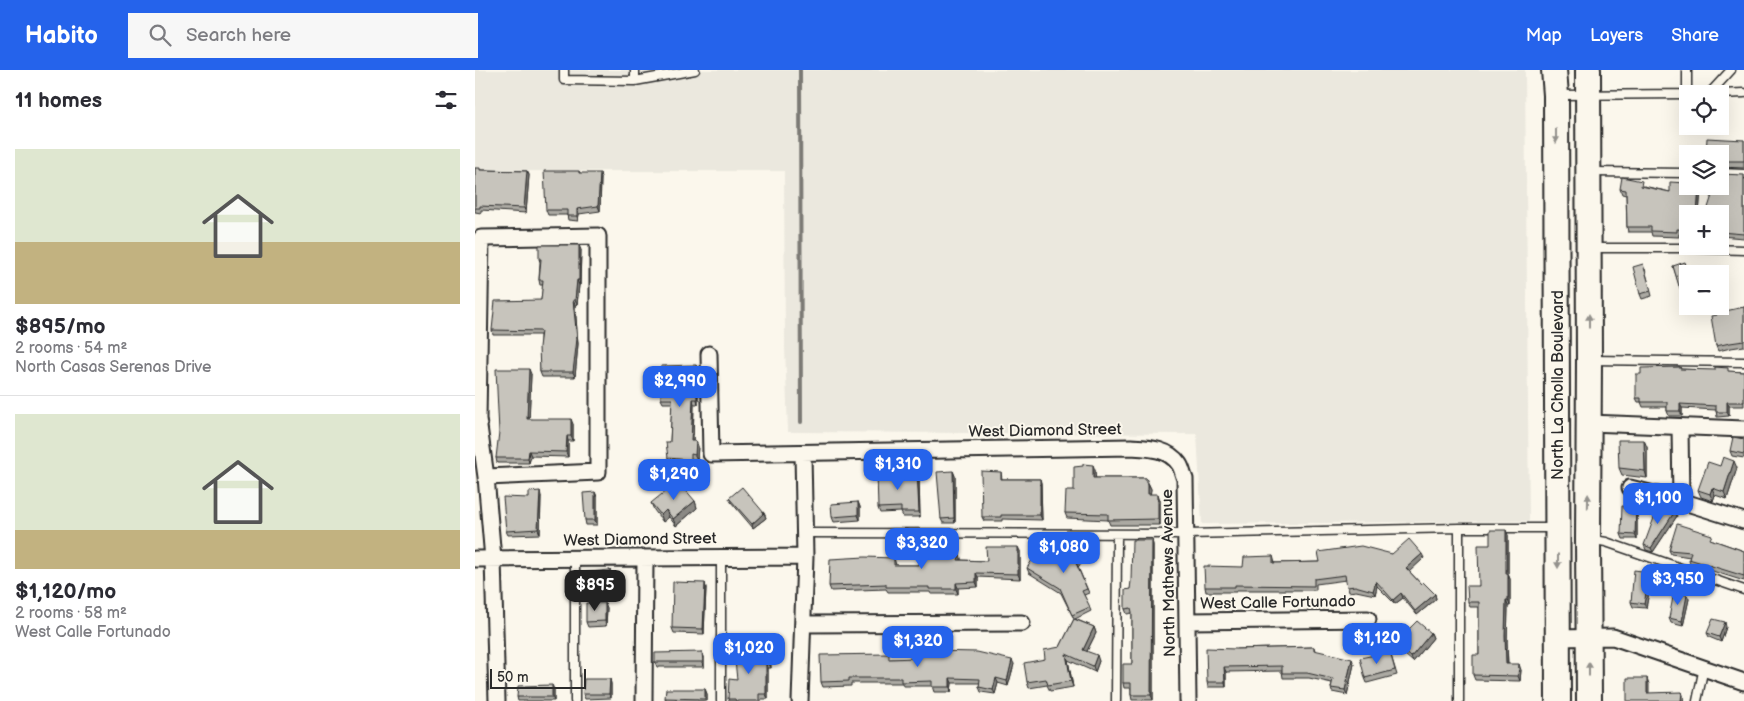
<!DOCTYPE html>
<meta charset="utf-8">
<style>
:root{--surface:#fff;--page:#f7f7f7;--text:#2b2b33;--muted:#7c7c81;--line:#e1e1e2;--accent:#2563eb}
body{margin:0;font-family:"Balsamiq Sans",sans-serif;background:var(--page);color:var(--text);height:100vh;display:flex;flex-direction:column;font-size:19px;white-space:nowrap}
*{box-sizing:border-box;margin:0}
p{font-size:16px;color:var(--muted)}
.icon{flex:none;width:28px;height:28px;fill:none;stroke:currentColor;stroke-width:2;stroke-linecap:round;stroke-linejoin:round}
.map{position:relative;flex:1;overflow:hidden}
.sheet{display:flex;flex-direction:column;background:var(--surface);width:475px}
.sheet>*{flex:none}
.fabs{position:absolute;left:1204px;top:15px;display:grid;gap:10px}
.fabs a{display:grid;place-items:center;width:50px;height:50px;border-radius:0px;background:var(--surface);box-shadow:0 5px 20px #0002;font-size:25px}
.scale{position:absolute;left:15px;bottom:12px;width:96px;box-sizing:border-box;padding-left:5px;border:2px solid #2b2b2b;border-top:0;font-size:14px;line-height:18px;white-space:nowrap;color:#2b2b2b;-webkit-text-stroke:4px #fbf7ec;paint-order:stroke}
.price{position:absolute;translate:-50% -42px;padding:0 11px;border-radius:10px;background:var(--accent);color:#fff;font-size:16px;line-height:32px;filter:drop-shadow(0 1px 2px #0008)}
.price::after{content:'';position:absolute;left:50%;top:30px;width:15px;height:11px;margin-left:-8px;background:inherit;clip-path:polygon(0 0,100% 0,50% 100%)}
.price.current{background:#222;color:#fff}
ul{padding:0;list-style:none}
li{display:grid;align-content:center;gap:10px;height:265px;padding:0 15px}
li+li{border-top:1px solid var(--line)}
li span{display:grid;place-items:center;height:155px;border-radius:0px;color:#555}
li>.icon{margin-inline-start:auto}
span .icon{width:90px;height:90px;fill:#fffc;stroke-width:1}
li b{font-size:21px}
h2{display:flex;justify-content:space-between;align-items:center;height:60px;padding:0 15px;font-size:21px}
header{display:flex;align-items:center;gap:30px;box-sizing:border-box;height:70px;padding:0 25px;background:var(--accent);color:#fff}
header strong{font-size:24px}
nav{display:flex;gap:28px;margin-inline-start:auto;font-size:18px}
.search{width:350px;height:45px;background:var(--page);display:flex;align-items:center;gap:12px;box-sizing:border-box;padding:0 18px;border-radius:0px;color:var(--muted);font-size:19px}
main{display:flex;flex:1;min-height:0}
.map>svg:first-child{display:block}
.built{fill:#ebe8de}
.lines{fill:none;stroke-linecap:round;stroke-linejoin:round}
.stream{stroke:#7b7a75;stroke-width:4}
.lane-casing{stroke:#2b2b2b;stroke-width:11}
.street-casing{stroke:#2b2b2b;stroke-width:19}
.primary-casing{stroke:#2b2b2b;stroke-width:28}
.lane{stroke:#fbf7ec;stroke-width:8}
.street{stroke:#fbf7ec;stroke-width:15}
.primary{stroke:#fbf7ec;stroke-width:24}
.wall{fill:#aba9a2;stroke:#2b2b2b}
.shaded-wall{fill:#8b8984;stroke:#2b2b2b}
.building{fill:#c7c4bc;stroke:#2b2b2b}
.oneway{fill:#93918c}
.labels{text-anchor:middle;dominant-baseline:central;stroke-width:4;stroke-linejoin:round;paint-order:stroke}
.street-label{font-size:16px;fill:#2b2b2b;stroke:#fbf7ec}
</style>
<header>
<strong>Habito</strong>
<div class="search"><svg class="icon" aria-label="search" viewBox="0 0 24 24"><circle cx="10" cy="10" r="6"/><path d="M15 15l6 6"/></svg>Search here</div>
<nav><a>Map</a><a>Layers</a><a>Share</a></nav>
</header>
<main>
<section class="sheet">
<h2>11 homes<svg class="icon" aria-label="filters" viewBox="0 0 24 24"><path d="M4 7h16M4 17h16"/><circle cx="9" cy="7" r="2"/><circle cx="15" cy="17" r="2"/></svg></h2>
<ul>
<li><span style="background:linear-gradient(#dfe7d0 60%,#c2b280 0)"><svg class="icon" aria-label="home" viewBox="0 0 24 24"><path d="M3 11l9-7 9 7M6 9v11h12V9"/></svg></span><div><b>$895/mo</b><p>2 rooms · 54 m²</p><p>North Casas Serenas Drive</p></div></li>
<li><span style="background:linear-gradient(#dfe7d0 75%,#c2b280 0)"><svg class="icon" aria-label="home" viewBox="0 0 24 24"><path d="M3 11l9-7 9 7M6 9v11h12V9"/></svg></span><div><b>$1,120/mo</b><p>2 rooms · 58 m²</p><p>West Calle Fortunado</p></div></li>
</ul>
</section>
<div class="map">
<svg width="1269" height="631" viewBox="0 0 1269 631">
<rect width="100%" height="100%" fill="#fbf7ec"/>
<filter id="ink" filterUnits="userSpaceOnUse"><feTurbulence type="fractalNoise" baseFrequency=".02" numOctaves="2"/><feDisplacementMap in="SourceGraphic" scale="10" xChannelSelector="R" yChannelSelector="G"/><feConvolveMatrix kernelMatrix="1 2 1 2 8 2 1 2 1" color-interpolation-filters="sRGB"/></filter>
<g filter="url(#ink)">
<!-- built -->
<path class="built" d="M0,0H1050L1054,451L727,454L722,364L313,362L310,277L309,101H0Z"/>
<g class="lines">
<!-- stream -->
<path class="stream" d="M325,0L326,352"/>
<defs>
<path id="lane" d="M89,0V10L160,11V0
M160,11L220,0
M1212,24V0
M1234,24L1256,0
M1245,24L1269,23
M1083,25L1212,24
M1116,102L1212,103
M1245,103L1269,104
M1116,178H1204L1269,180
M1116,290L1269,292
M984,458V631
M330,463L712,464L984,458H1080
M1114,469L1131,472L1269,520
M246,487V631
M100,631V488
M641,631L642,465
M1222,631L1229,597"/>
<path id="street" d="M234,284L236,384L656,377C673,378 693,378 704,394C707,398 708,405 710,409L713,631
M1114,353L1269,359
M1205,357L1206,431
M11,407L123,402V166L6,168L3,349L11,407L18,489L22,631
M1155,418L1206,431L1269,451
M0,489L330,487
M713,551L893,549
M328,554L547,553
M1083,568L1138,567L1269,612
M169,631L170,488
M325,631L330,487L328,384"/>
<path id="primary" d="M1079,0L1081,25L1083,631
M1113,0L1114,290L1113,469L1114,631"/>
</defs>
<!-- lane casing -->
<use href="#lane" class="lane-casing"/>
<!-- street casing -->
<use href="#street" class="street-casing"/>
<!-- primary casing -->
<use href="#primary" class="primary-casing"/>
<!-- lane -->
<use href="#lane" class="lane"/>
<!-- street -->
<use href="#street" class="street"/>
<!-- primary -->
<use href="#primary" class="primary"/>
</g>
<!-- wall -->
<path class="wall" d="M1269,70V98L1245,97V84Z
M0,98L6,100L52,101L54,105L51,143L6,140V143L0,142Z
M104,101L105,103L126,108L125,141L104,144L103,151L93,150L92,145H73L71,140Z
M1269,105V168L1245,166V144Z
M1169,116L1195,122L1226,118L1224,144H1212V164H1204V167L1177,166L1176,162H1153L1152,157L1151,125L1147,124L1145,119Z
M106,180L105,215H104L102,235H100L103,274L100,307H67L65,302V265H18L17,260L66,230L68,215H65L64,210L65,192L64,189Z
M1198,196L1212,204V219L1206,221Z
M1170,199L1177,226L1167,229L1165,224Z
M1269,237V276L1256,278L1243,281L1241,276L1242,245Z
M221,295L223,300V334H219L218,371L223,376L222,390L217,389L218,394L195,392L193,388L195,372L197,333H188L186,329Z
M1205,297L1206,299L1269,302V336H1254V346L1242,347L1241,340L1207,338V346H1194L1192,341V337H1168L1166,332H1163L1161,328L1166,304Z
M56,304L54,349L98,354V371H93V387L56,386L54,393H22L21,388Z
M1269,369V388L1257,386L1255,381Z
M1172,377V408L1147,405L1144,398Z
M1245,396L1262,398L1252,429L1240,425L1238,431L1226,427L1223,420Z
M620,400V408H671L676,419L675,424L685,430V455H635L633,450L592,448L590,443L599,421Z
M478,401L480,406V453H468L466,449Z
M526,402L527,409H565L566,413L567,450L527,449V451H509L507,447Z
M444,406L445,447H428L426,442L405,443L403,438Z
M120,422L122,427V455H111L110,450Z
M66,426L65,464L33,465L31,461L54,428Z
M254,428L289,443L291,448L278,458L256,432Z
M220,431L222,438L201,456L194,447L188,452L179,440L176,433Z
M383,432L385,437V450L359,452L357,447Z
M1162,441V469H1148L1146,464Z
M1202,446L1178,482L1171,480L1169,475Z
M1033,465V504L1035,509V536H1033L1032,572L1033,594L1046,600L1045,611L1000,610L998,605L1004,585V537H995L993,532L1004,516L1015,475Z
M677,470L678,475V630H657L656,625V618H649L648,613L657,594V543L652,544L650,539L655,519Z
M1238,470L1269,481V511L1215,494L1214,489L1215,487L1196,484L1194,480Z
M545,481V509L503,507V517L483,518V524H456L455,522H413L411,519L356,521L354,516L419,488L421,495H444L486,488V490L512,491Z
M619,482L603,497L614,523L609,525L616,541L600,549L619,557L621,563L612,581L624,591L620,602L593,590L598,617L575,621L572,615L554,618L552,612L570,589L585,577L599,549L586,523L554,503L552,498Z
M917,484L949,488L934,501L946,514L960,524L961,529L942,545L928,528L920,534L902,516L900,525L881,521L874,522L871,510L841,514V520H762V522H731L730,517L768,497L798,486L800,493L845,492Z
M135,500L137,505L138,516L106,518L104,514Z
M1177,506L1171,538L1158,537L1156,532Z
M230,513L231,518L229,564L199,563L197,558Z
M1212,525L1214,529L1208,556L1196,553L1194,548Z
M130,533L132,538L131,556L113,557L111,552Z
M1251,557L1246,572L1234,567L1232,563Z
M956,563L958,568L938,592L922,578L920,573Z
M839,577L840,581L879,594L872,625L857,622L856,618L857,613L834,608H808L807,601L751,602V617H733L732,612L761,579Z
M293,578L295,583L296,598H293V629H286V631H254L253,629L262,610Z
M227,582L229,587V597H182L180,592Z
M915,582L922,605L892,613L890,608Z
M416,589L539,594L533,616L523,613L520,624L506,622L504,617L505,613H477L476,622H459L457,616H428L427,613H376V616L348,617L346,612Z
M135,609L136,614V628L110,629L108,624Z
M79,619V631H43L42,627Z
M230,619L232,624V631H191L190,628Z"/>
<!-- shaded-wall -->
<path class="shaded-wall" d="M52,101L54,105L51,143L49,138Z
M125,103L126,108L125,141L123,136Z
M1224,116H1225L1226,118L1224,144H1222Z
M102,139L104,144L103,151L102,146Z
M104,175L106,180L105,215L104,210Z
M102,210L104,215L102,235L100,230Z
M98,230L100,235L103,274L100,307L98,302Z
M221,295L223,300V334L222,329Z
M54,299L56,304L54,354L52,349Z
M218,329L219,334L218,376L216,371Z
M1252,332L1254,336V346L1252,342Z
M1205,334L1207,338V346L1205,341Z
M96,349L98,354V371L96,366Z
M92,366L93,371V387L91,382Z
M1169,370L1172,377V408L1170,401Z
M221,371L223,376L222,390L220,385Z
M54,381L56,386L54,393L53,388Z
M1259,391L1262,398L1252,429L1249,422Z
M618,395L620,400L621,413L618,408Z
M442,401L444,406L445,447L444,442Z
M478,401L480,406V453L479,448Z
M565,409L566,413L567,450L565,445Z
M673,413L676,419L675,429L673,424Z
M1237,418L1240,425L1238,431L1235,424Z
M65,421L66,426L65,464L63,459Z
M120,422L122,427V455L120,450Z
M683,424L685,430V455L683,449Z
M220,431L222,438L201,456L198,449Z
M383,432L385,437V450L383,445Z
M1161,436L1162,441V469L1160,465Z
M191,440L194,447L188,452L186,445Z
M1200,441L1202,446L1178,482L1176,478Z
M289,443L291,448L278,458L277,454Z
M1031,460L1033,465V509L1031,504Z
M677,470L678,475V630L676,625Z
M543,477L545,481V509L543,504Z
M617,477L619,482L603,497L601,493Z
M485,484L486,488L485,495L483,490Z
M947,484L949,488L933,503L931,498Z
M135,500L137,505L138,516L136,512Z
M1175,502L1177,506L1171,538L1169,534Z
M501,503L503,507V517L501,512Z
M1033,504L1035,509V536L1033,530Z
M901,511L902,516L900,525L898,521Z
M230,513L231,518L229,564L228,559Z
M481,513L483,518V524L481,519Z
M926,523L928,528L920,534L918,530Z
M960,524L961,529L942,545L940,541Z
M1212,525L1214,529L1208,556L1207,551Z
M1031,530L1033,536L1032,572L1033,599L1031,594L1030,566Z
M130,533L132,538L131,556L130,551Z
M1250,552L1251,557L1246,572L1244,567Z
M619,557L621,563L610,585L608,580Z
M956,563L958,568L938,592L936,587Z
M293,578L295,583L296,598L294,593Z
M227,582L229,587V597L228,592Z
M591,584L593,590L598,617L596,611Z
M622,585L624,591L620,602L618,596Z
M877,589L879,594L872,625L870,620Z
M537,590L539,594L533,616L532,611Z
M291,593L293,598V629L291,624Z
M1044,594L1046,600L1045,611L1043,606Z
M749,597L751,602V617L750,612Z
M475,608L477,613L476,622L475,617Z
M521,608L523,613L520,624L518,620Z
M1172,608L1174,614V629L1172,623Z
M135,609L136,614V628L134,624Z
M77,615L79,619V631L77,627Z
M230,619L232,624V631H231L230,629Z
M1207,622L1209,628L1208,631H1206Z"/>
<!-- building -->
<path class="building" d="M1232,68L1269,70V91H1245V84H1231Z
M0,98H5V100L52,101L49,138L5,136V138H0Z
M69,101H104V103H125L123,136L102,139V146H92V140H71Z
M1245,104L1269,105V164L1245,162V144H1231L1240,116H1245Z
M1147,107L1167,111L1166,116L1195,122V112L1212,113V116H1224L1222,144H1212V160L1202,159V162L1176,161V157H1152L1151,120L1145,119Z
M64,175H104V210H102L100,230H98L102,269L98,302H65L64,277L66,261L17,260L20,231L66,230L68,210H64L66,189H64Z
M1210,192L1214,204H1212V214L1204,216L1198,196Z
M1168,194L1176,221L1165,224L1158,197Z
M1269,237V271L1255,273L1241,276L1236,246L1242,245L1241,243Z
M221,295L222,329H218L216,371H221L220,385L216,384V390L193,388L191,372H195L197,329H186V296Z
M1205,297V299L1240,300V297L1253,298V301L1269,302V332H1252V342H1241V336L1205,334V341H1192V332H1166V328H1161V304H1166V298Z
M21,299H54L52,349H96V366H92L91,382L54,381L53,388H21L24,362Z
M1258,367L1269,369V384L1255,381Z
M1143,370H1169L1170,401L1144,398Z
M1248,387L1259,391L1249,422L1237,418L1235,424L1223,420L1233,392L1245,396Z
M608,394L618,395V408H671V413H673V424H683V449L633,450V444L590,443L591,421H599V397L608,396Z
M442,401L444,442H426V437L403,438L402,403Z
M478,401L479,448L466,449L462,402Z
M506,401L526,402V409H565V445H526V447H507Z
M203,411L220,431L198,449L191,440L186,445L176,433Z
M267,417L289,443L277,454L254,428Z
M65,421L63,459L31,461L28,427L54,428V422Z
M120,422V450H110L108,423Z
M383,432V445L357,447L356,434Z
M1147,436H1161L1160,465L1146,464Z
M1183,437L1200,441L1176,478L1169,475Z
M1202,454L1237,465L1235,469L1269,481V506L1214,489L1216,482L1194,480Z
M1015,460H1031V504H1033V530H1031L1030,566L1031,594H1044L1043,606L998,605V585H1004V532H993L992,516H1004L1003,475H1015Z
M608,468L617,477L601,493L612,519L607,521L615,537L597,545L585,518L552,498L566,476L588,489Z
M934,469L947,484L931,498L946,514L948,512L960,524L940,541L926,523L918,530L901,511L898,521L880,516L872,517L870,505L839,509V516L760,515V517H730L729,496L768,497L769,487L798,486V493L845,492L843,482L886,476L917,484Z
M657,470H677L676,625H656V613H648V594H657V542L656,538L650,539V520L655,519L656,511Z
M511,477H543V504L501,503V512L481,513V519H454V517H411V514L354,516L355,489L390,487L419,488V495H444L445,486L485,484L483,490L512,491Z
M135,500L136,512L104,514V503Z
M1159,500L1175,502L1169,534L1156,532Z
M198,512L230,513L228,559L197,558Z
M1199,522L1212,525L1207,551L1194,548Z
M111,533H130V551L111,552Z
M599,549L619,557L608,580L622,585L618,596L591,584L596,611L573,615L571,609L552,612L549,593L570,589L569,580L585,577Z
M1238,549L1250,552L1244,567L1232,563Z
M942,551L956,563L936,587L920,573Z
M839,577V580L877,589L870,620L856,618L858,609L832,603H807V596L749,597L750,612H732L731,578L761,579Z
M293,578L294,593H291V624H284V631H261L260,629H253L254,609L262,610L259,580Z
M458,581L502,582L537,590L532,611L521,608L518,620L504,617L505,609L475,608V617H457V611L426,612V608H374V611L346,612L345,585L414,584V589L440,588V583Z
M227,582L228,592H180V583Z
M915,582L920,600L890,608L885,588Z
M1152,608H1172V623L1207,622L1206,631H1152Z
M109,609H135L134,624H108Z
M77,615V627H42L43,616Z
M191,619H230V629L190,628Z"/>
<!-- one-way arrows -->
<defs><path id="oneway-solid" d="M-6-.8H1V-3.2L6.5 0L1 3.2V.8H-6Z" transform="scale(1.25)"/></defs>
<g class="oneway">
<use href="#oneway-solid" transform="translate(1081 66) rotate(90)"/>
<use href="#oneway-solid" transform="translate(1114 251) rotate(-90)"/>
<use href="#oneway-solid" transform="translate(1113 431) rotate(-89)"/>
<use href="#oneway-solid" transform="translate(1083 491) rotate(90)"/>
<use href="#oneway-solid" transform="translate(1114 599) rotate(-90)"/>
</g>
</g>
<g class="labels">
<!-- street labels -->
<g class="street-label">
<text transform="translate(1083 315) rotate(-90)">North La Cholla Boulevard</text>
<text transform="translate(570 361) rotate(-1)">West Diamond Street</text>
<text transform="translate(165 470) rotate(-1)">West Diamond Street</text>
<text transform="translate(694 503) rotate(-91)">North Mathews Avenue</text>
<text transform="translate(803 533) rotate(-1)">West Calle Fortunado</text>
</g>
</g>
</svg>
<div class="fabs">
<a><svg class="icon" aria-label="locate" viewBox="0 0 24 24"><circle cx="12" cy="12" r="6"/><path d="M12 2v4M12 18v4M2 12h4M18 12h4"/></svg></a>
<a><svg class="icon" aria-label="layers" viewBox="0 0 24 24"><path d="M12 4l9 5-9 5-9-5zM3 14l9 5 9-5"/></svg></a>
<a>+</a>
<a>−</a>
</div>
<div class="scale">50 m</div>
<b class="price" style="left:205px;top:338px">$2,990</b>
<b class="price" style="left:423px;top:421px">$1,310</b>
<b class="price" style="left:199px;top:431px">$1,290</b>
<b class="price" style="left:1183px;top:455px">$1,100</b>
<b class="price" style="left:447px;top:500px">$3,320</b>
<b class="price" style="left:589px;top:504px">$1,080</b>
<b class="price" style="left:1203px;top:536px">$3,950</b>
<b class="price current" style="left:120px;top:542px">$895</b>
<b class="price" style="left:902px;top:595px">$1,120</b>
<b class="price" style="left:443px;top:598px">$1,320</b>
<b class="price" style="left:274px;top:605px">$1,020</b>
</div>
</main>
